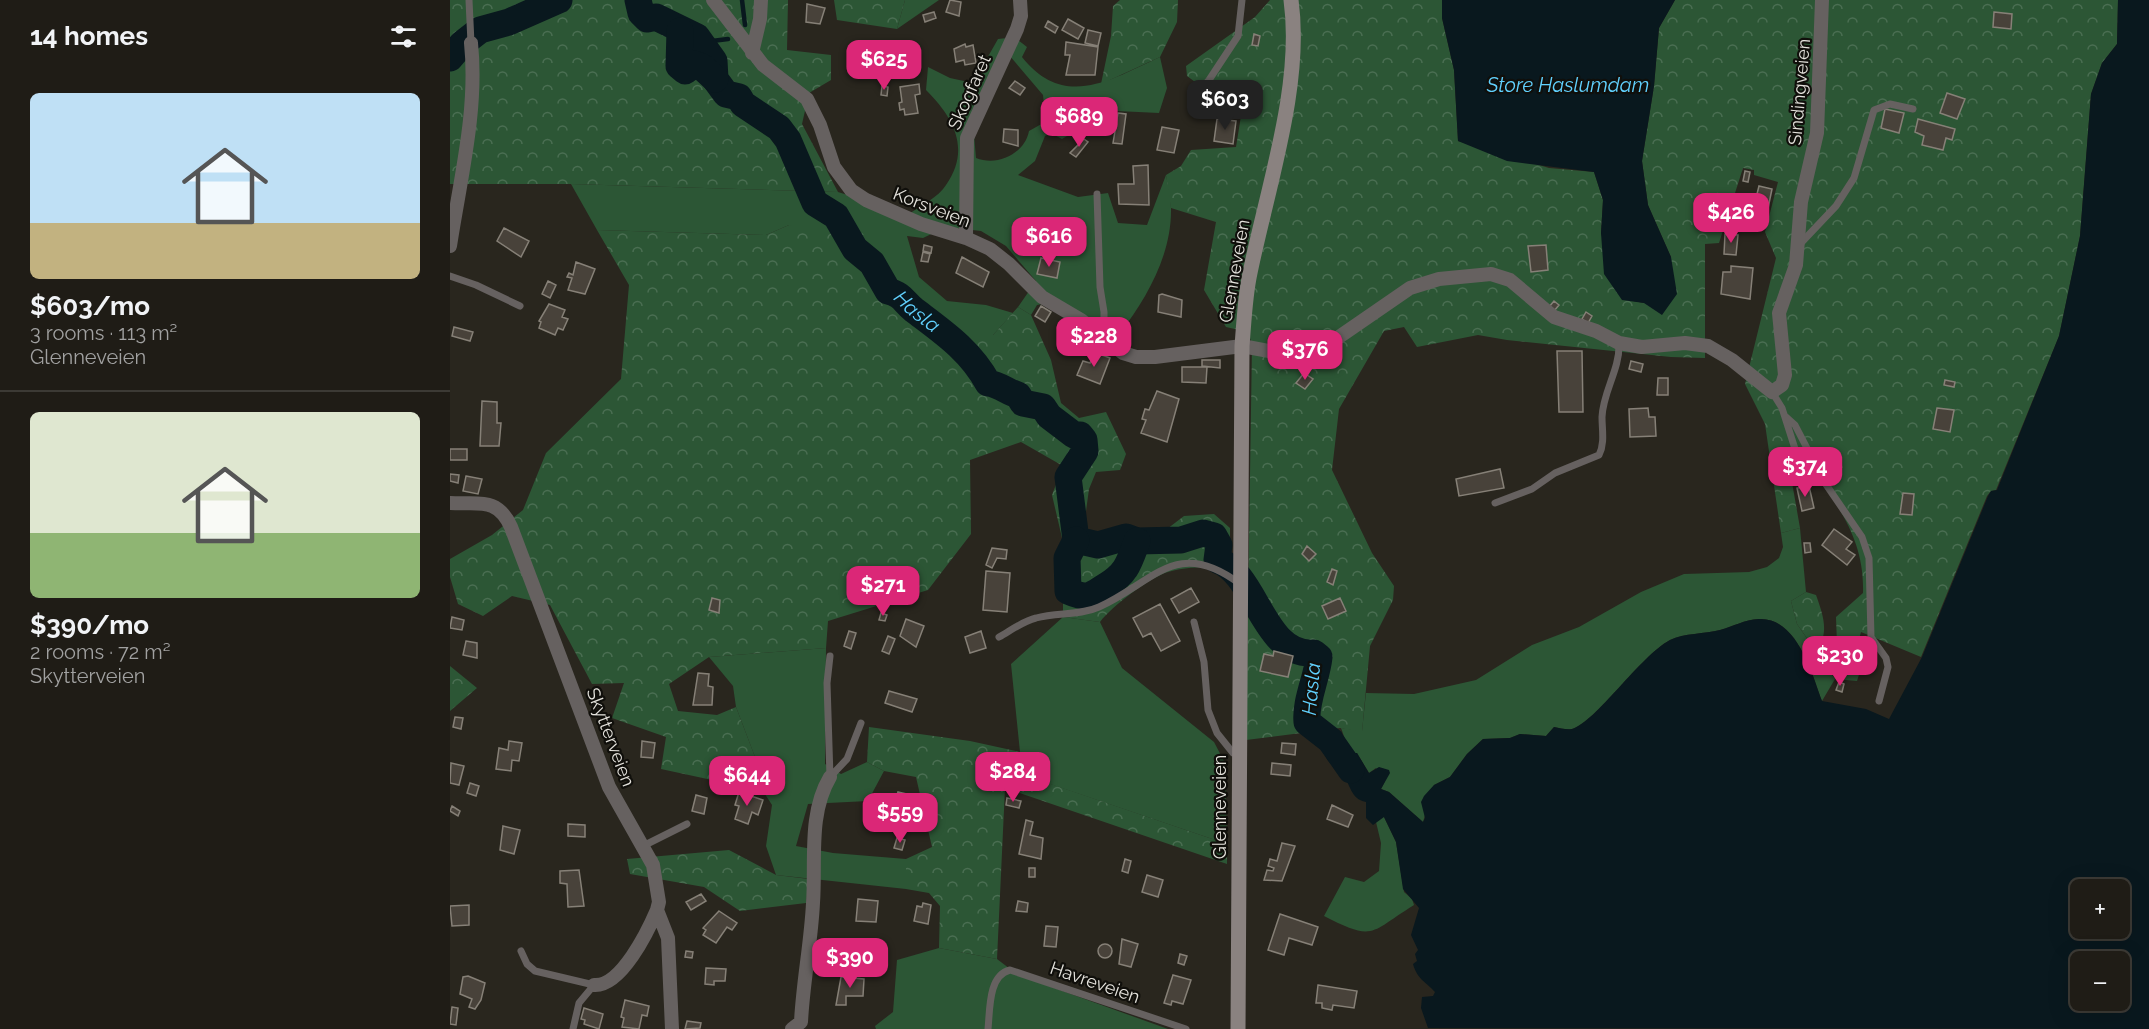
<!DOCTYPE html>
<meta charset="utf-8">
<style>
:root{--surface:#1f1c16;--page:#27251f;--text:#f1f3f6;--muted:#a1a1a1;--line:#3c3a35;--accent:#db2777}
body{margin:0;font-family:Raleway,sans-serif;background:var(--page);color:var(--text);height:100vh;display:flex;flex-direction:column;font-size:22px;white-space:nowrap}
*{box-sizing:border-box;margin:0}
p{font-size:20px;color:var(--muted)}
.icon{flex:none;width:33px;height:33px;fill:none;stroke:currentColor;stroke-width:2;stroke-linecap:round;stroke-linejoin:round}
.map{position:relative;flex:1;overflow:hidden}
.drawer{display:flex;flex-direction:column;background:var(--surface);width:450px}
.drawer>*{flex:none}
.controls{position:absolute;left:1620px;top:879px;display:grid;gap:12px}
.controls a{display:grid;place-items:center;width:60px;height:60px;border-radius:9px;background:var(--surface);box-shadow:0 6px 24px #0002,0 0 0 2px var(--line);font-size:30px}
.price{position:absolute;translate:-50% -51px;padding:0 14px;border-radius:12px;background:var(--accent);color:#fff;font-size:20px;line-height:39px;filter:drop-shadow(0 2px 3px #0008)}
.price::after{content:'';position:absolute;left:50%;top:36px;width:18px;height:14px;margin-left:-9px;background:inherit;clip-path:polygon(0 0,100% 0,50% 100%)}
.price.current{background:#222;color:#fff}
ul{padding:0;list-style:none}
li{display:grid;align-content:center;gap:12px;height:318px;padding:0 30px}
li+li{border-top:2px solid var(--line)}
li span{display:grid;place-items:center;height:186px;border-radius:9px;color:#555}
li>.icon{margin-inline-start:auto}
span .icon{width:108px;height:108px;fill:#fffc;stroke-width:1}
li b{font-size:26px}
h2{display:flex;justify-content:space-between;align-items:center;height:72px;padding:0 30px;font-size:26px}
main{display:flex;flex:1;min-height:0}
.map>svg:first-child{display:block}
.green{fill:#2c5635;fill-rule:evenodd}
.forest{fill:url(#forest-crowns)}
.water{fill:#09181e;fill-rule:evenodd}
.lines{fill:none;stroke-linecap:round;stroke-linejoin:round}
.stream{stroke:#09181e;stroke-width:4.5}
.river{stroke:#09181e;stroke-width:27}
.building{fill:#48423a;stroke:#868077;stroke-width:1.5}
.service{stroke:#666160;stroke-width:7}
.minor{stroke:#666160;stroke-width:14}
.secondary{stroke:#8a8280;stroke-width:15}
.labels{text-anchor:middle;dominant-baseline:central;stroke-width:4.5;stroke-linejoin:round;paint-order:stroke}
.street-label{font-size:18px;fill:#e5e3dd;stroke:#100f0b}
.water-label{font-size:20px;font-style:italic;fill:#61d1fe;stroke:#100f0b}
</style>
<main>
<section class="drawer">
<h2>14 homes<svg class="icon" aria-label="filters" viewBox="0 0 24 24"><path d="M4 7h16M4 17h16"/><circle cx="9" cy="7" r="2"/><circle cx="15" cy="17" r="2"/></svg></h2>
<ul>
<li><span style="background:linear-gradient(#bfe0f5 70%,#c2b280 0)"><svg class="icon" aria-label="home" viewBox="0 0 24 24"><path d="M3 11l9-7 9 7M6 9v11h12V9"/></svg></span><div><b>$603/mo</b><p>3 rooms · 113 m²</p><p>Glenneveien</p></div></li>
<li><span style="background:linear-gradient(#dfe7d0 65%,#8fb573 0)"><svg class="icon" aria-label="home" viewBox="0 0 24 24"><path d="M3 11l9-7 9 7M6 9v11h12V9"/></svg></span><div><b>$390/mo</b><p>2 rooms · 72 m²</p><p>Skytterveien</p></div></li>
</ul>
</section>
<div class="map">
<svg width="1699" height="1029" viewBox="0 0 1699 1029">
<defs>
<pattern id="forest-crowns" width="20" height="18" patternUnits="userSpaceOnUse" patternTransform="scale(1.5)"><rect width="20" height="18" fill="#2c5635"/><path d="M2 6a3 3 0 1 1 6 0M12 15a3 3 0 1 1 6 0" fill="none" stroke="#4a6e52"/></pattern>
</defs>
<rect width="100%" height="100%" fill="#29261e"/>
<!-- green -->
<path class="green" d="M455,0H489L447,29Z
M557,38L568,40L577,47L572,57C614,110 660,80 710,57L717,88L709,113L667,111L640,131L629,129L612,139L601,133L595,136L585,161L568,175L628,197L658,193L668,223L697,225L716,175C718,186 721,197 721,208C722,254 697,298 670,333L606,301L587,305L581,315L568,307L586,281L556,246L531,231L496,227L473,238L457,236L469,277L497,301L536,305L563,313L543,335H503L451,312L425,254L339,225L316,235L147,230L121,184L388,192L459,214C470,206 489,197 496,185C521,149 504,118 476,90L478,67L500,78L523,83L548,39ZM559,55L593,95L594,105L600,112L595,122L579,131C575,153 548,167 526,158L522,111Z
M1350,528L1356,592L1341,601L1347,624L1385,679L1372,701C1362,674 1347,617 1309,619C1294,620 1284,626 1270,630C1255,634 1234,633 1220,640C1190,656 1146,722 1122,729C1116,730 1110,728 1104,727L1096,736L1070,734L1060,738L1033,739L1017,754L1000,777L984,785L973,822L939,792L931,789L935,781L926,768L919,773L907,753H900L891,728L912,731L916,693L964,694L1026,680L1082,645L1129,627L1191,592L1234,574L1299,572L1317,567L1329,558L1333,547L1331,533Z
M613,617L650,622L672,668L764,742L775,763L777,844L594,782L570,752L561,664Z
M376,648L375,764L391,774L417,762L434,771L418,801L358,804L346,846L383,853L456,859V889L326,875L316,846L322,805L313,791V778L286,707L283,686L259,657Z
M931,817H934L946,842L954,892L962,899L964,905C919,933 925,942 874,916L895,877L914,882L929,871L931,843L926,822Z
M489,948L547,959L568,975L718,1029H426L425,1026L443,1012L447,960Z"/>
<!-- forest -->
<path class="forest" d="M0,0H338L337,50L381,55V80L359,93L352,124L388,192L121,184H0Z
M384,0H455L447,29L387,20Z
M670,0H728L727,22L710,57L651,84L661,36L663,6Z
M820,0H992V18L1004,70L1008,141L1099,168L1144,172L1153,200L1151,233L1172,299L1194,303L1221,257L1198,205L1192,161L1204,86L1209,28L1225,0H1668L1667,44L1652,63L1641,94L1630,236L1609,336L1546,490L1541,491L1537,496L1471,657L1411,632L1406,649L1413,662L1407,681L1385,679L1376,663L1387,644L1386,617L1413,593C1415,534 1382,499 1351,452L1337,454L1350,528L1331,533L1315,424L1295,384L1326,258L1315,232L1328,182L1304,175V170L1293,168L1269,243L1255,244V358L1221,357L1057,340L1028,335L967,347L954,327L934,331L889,409L882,470L922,553L944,586L943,600L920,646L912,732L890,728L796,740L802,344L798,332L776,327L754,290L766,222L721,208L716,175L731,166L741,150L786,147L791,116L737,76L736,66L805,17Z
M339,225L409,227L425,254L451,312L503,335H543L568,307L581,315L601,360L611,403L629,418L656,412L676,454L670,470L646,472L639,489L633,533L650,537L717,529L734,516L764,514L780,528V567C759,567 738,566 718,572C699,578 662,606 650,622L613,617V542L602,495L613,466L571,442L520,460L521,534L478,590L378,621L376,648L259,657L219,684L228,711L267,715L286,707L313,778V791L211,769L216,737L162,718L174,683L142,684L100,605L62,596L33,616L8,604L0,577V559L42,535L73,510L96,453L171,379L179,285L147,230L316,235Z
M1356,592L1366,595C1373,615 1380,633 1366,651L1347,624L1341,601Z
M0,666L27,688L0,711Z
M419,727L520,741L570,752L595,782L777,844V864L555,788L547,959L489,948L490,906L479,893L456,889V859L482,847L466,777L434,771L417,762Z
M279,850L326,875L359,879L356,903L290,911L254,887L180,874L177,859Z"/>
<!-- water -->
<path class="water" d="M992,0H1225L1209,28L1204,86L1192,161L1198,205L1221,257L1227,294L1212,315L1194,303L1172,300L1154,274L1151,233L1153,200L1144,172L1057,161L1008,141L1004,70L992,18Z
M1668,0H1699V1029L978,1028L971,1008L972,997L983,996L985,992C976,982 967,979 963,964L967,961L965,954L968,950L961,935L969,908L953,889L946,842L934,817L923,825L916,818V802C900,799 901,784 892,774C884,765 878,764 874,753L880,740L891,731L900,753H907L919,773L929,767L939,770L940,773L931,789L939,792L973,822L975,818L971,802L974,796L984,785L1000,777L1017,754L1033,739L1060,738L1070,734L1096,736L1104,727C1110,728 1116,730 1122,729C1146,722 1190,656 1220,640C1234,633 1255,634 1270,630C1284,626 1294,620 1309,619C1347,617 1362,674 1372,701L1416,709L1439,719L1472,657L1538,496L1541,491L1547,490L1609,336L1630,236L1641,94L1652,63L1667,44ZM1630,890H1670V928H1630ZM1630,962H1670V1000H1630Z"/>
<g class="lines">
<!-- stream -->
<path class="stream" d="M292,0L295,25
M257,47L262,41L278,39"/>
<!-- river -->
<g class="river">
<path id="s1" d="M188,0L191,13L197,19L206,17L247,37L264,61L265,79L276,94L289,97L293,104L329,128L338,140L365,203L386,216L405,249L422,263L438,291C453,295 453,301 464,310C493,332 520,350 538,383C551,385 557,392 568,395L573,403L593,407L599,416L624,435H630L634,440L635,451L618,477L626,540L648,545L676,537L687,541L731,540L753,533L764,536L769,545L767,560C807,574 813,657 864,653L869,657C867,678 855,701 857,722L880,740L901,770"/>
<path d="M230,31L229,66L235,71L244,64L252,67L265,79"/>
<path d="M0,58L12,44L30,30L59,22L109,0"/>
<path d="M626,540L617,558L618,591C639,600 639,596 656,586C677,573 679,563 687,541"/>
</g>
</g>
<!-- building -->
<path class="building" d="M500,0L511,2L509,16L496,12Z
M357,4L375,8L370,24L356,22Z
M484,12L486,18L475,22L473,15Z
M1544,12L1562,14L1561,29L1543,27Z
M618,19L634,28L628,39L612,30Z
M598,21L608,27L605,33L595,27Z
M638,30L651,33L648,46L635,43Z
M804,34L810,36L808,46L802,45Z
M616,42L648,47L645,75H616L620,55H615Z
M515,44L516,47L523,45L526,63L515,65L514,60L506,62L504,49Z
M410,47L430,53L425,70L405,64Z
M464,50L468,55L461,60L457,55Z
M565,81L575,88L570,95L559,88Z
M469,84L470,94L465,95L468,113L455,115L454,109L450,110L449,103L452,102L450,87Z
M432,86L438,87L437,96L431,95Z
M1497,93L1515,99L1507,119L1490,113Z
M1435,109L1454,113L1449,133L1431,128Z
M668,113L676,114L672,144L663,143Z
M767,119L786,121L783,144L764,141Z
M1468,119L1505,129L1502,140L1496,138L1493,150L1472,145L1474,136L1465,132Z
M712,127L729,130L724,153L707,150Z
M554,129L568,130V146L553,142Z
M634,139L638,142L626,157L620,153Z
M698,165L699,205L669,204L668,184H684L683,166Z
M1295,171L1300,172L1298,182L1293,181Z
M1309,186L1322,189L1316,218L1302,214Z
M590,222L603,224L602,235L588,232Z
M54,228L79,241L71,257L47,241Z
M1275,234L1288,235L1286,255L1274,254Z
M474,245L482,247L481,253L473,251Z
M1096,245L1098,270L1081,272L1078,246Z
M473,252L480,254L478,262L471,261Z
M512,257L539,272L533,287L506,273Z
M591,258L610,262L607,278L587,274Z
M126,262L145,269L135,294L118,290L122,278L117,277L119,273L123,275Z
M1281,266L1303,268L1300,299L1271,294L1273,272H1281Z
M98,281L106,285L100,298L92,294Z
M712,294L732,300L731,317L708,312L709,295Z
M1104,301L1109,305L1104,311L1099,307Z
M99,304L115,310L112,317L118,319L113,330L108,328L105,335L89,328L91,322L89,321Z
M591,306L601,312L595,322L585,316Z
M1136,312L1142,316L1138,323L1132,319Z
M4,327L23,332L20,341L2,336Z
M1107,351H1132L1133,412H1109Z
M644,352L660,358L650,384L627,375L633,361L640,363Z
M752,360H770V368L752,366Z
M1181,361L1193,364L1191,372L1179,369Z
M732,367H757L756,383L732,382Z
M854,373L863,379L855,389L846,383Z
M1208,378H1218V395H1207Z
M1495,380L1505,382L1504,387L1494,385Z
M707,391L729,399L717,442L691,433L696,420L692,419L695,409L699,410Z
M32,401L47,402V423H51L49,446H30Z
M1198,408L1199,417H1205L1206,436L1180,437L1179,409Z
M1487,408L1504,410L1500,432L1483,429Z
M0,449H17V460H0Z
M1050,469L1054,488L1009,496L1006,479Z
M0,474L9,475L8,483L0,481Z
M16,476L32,479L28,494L13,491Z
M1359,486L1364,508L1352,511L1347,488Z
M1453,493L1464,494L1462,515L1450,514Z
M1384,529L1402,542L1396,549L1405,555L1397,565L1372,545Z
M1354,543H1360L1361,552L1355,553Z
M857,546L866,554L859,561L852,554Z
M542,548L557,550L556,559L547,558L542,568L536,565Z
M882,569L887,571L883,585L877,582Z
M536,571L560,573L557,612L533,610Z
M741,588L749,602L729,613L721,599Z
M262,598L270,600L269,613L259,610Z
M890,598L896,611L878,619L872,606Z
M710,604L730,641L711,651L701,633L693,637L683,618Z
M431,613L437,615L435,621L429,620Z
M2,617L14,620L12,630L0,628Z
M456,619L474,626L466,647L450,636Z
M399,631L406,633L401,649L394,646Z
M531,631L536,648L520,653L515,637Z
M438,636L445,639L439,654L432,651Z
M16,641L27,643V658L13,655Z
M824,651L843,656L838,677L810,671L814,654L823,656Z
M248,673L259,674L258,686L263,687L262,705H243Z
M1389,682L1394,684L1392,692L1386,690Z
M439,691L467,699L462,712L435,703Z
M5,717L13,718L11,729L3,727Z
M59,741L72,743L69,761L62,760L61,771L46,769L49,748L58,750Z
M192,741L205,743L203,758L191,757Z
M832,743L846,744L845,755L831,753Z
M1,763L14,766L9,785L0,783Z
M822,763L841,765L840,776L821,774Z
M20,783L29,786L26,796L17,793Z
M289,792L313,800L308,815L302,812L298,824L285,819L289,806L285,805Z
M448,792L457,794L456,797L459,798L457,805L462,806L459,818L441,813Z
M246,795L257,798L254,814L242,811Z
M557,798L571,801L569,808L556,805Z
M882,805L903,815L898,827L877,819Z
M2,806L10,811L8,816L0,811Z
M576,820L583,822L580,835L593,838L591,859L569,854Z
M118,824L135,825V837L118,836Z
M53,826L70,830L64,854L50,850Z
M447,838L455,840L452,850L444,848Z
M832,843L845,846L832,881L814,880L817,870L823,871L824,868L818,866L820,859L827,861Z
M675,859L681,861L678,873L672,871Z
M579,868H585V877H579Z
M129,870L134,906L118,907L117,884L110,883V871Z
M697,875L713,880L708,897L692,892Z
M251,894L256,901L241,910L236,902Z
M408,899L428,901L426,922L406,921Z
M568,901L578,903L577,912L566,911Z
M473,903L481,905L478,924L464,921L467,906L472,907Z
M19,905V925L2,926L0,906Z
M269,911L287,923L282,930L277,927L266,943L253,935L256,930L253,928Z
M830,914L868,927L862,945L839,938L834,955L818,950Z
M596,926L608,927L606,947L594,946Z
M672,939L688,944L681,967L669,964Z
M648 951a7 7 0 1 1 14 0a7 7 0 1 1-14 0Z
M387,944L407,946L405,961L386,959Z
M236,951L243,952L242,958L235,957Z
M730,954L737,956L734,965L728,963Z
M420,960H426V968H421Z
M256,968L276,969L275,981H264V985L255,984Z
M723,975L741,980L733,1004L722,1001L721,1005L714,1003Z
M18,976L35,983L31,1000L25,1009L19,1007L22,999L10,994L13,977Z
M391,977L414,979L413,996H396V1005H386Z
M868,985L907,991L904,1008L883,1005L882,1010L872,1008V1003H866Z
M175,1000L199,1006L197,1016L192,1015L189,1029L172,1027L174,1018L171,1017Z
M2,1007L8,1008L6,1025L0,1024Z
M134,1008L153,1014L149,1029L134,1024L135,1020L131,1019Z
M237,1021L251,1023L250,1028L235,1029Z"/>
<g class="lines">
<!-- service -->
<path class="service" d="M19,0L21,43
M743,98L759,80L788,36L792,0
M647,194L650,287L654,312V322L649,333
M1350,244L1386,206L1404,178L1424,110L1440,104L1463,109
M0,276L26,285L70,306
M1322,392L1332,408L1354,477
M1335,416L1345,425L1375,483L1412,537L1419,558L1421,637L1436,658L1438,667L1429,701
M1045,503L1082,489L1105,473L1149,455C1155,443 1152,430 1152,417C1153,391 1170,370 1169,343
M744,622L754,662L758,710L767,733L783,753L789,752
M549,637C560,631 573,621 586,618C607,612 629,616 649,607C703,583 726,536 790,584
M380,777L377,683L380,656
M380,777L397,759L411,723
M193,846L237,824
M71,951L77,964L85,971L144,985L129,1003L123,1029
M538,1029C540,1011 538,975 560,970L736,1029"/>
<!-- minor -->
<path class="minor" d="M263,0L313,65L357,99L370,125L384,167L401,190L416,200L471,224L516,238L540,249L559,264L592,297L631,320L673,353L686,357H705L792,346L841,355L854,353L886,339L960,288L989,279L1041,274L1060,280L1104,317L1146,331L1169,343L1192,347L1235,343L1258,346L1282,360L1322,392L1332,385L1335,375L1329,313L1346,265L1351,202L1367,133L1372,0
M302,53L310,19L311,0
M516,238L517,138L567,29L571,16L570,0
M0,246C10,180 28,110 21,43
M0,503C28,505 47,496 61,527L159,787L203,865L209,902L207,910L218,938L222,1029
M144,985C171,987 198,931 207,910
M342,1029L351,1022C353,982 361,943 363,903C366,861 358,814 380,777"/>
<!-- secondary -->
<path class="secondary" d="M788,1029L792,346C794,322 795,296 800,273C817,189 853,85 841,0"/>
</g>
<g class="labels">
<!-- street labels -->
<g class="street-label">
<text transform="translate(519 92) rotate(-66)">Skogfaret</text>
<text transform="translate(1349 92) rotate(-85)">Sindingveien</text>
<text transform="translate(482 207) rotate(21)">Korsveien</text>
<text transform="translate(784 271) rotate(-80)">Glenneveien</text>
<text transform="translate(161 737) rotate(69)">Skytterveien</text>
<text transform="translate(769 807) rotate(-90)">Glenneveien</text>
<text transform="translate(645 982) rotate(19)">Havreveien</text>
</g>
<!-- water labels -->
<g class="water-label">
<text x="1118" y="85">Store Haslumdam</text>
<text stroke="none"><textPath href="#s1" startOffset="444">Hasla</textPath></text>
<text transform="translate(861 689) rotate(-85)">Hasla</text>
</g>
</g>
</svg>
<div class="controls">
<a>+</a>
<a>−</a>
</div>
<b class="price" style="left:434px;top:91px">$625</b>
<b class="price current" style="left:775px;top:131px">$603</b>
<b class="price" style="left:629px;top:148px">$689</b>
<b class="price" style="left:1281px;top:244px">$426</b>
<b class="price" style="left:599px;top:268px">$616</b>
<b class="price" style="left:644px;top:368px">$228</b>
<b class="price" style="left:855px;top:381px">$376</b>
<b class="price" style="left:1355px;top:498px">$374</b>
<b class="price" style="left:433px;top:617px">$271</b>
<b class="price" style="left:1390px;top:687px">$230</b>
<b class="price" style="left:563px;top:803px">$284</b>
<b class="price" style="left:297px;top:807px">$644</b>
<b class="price" style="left:450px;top:844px">$559</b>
<b class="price" style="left:400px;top:989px">$390</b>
</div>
</main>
